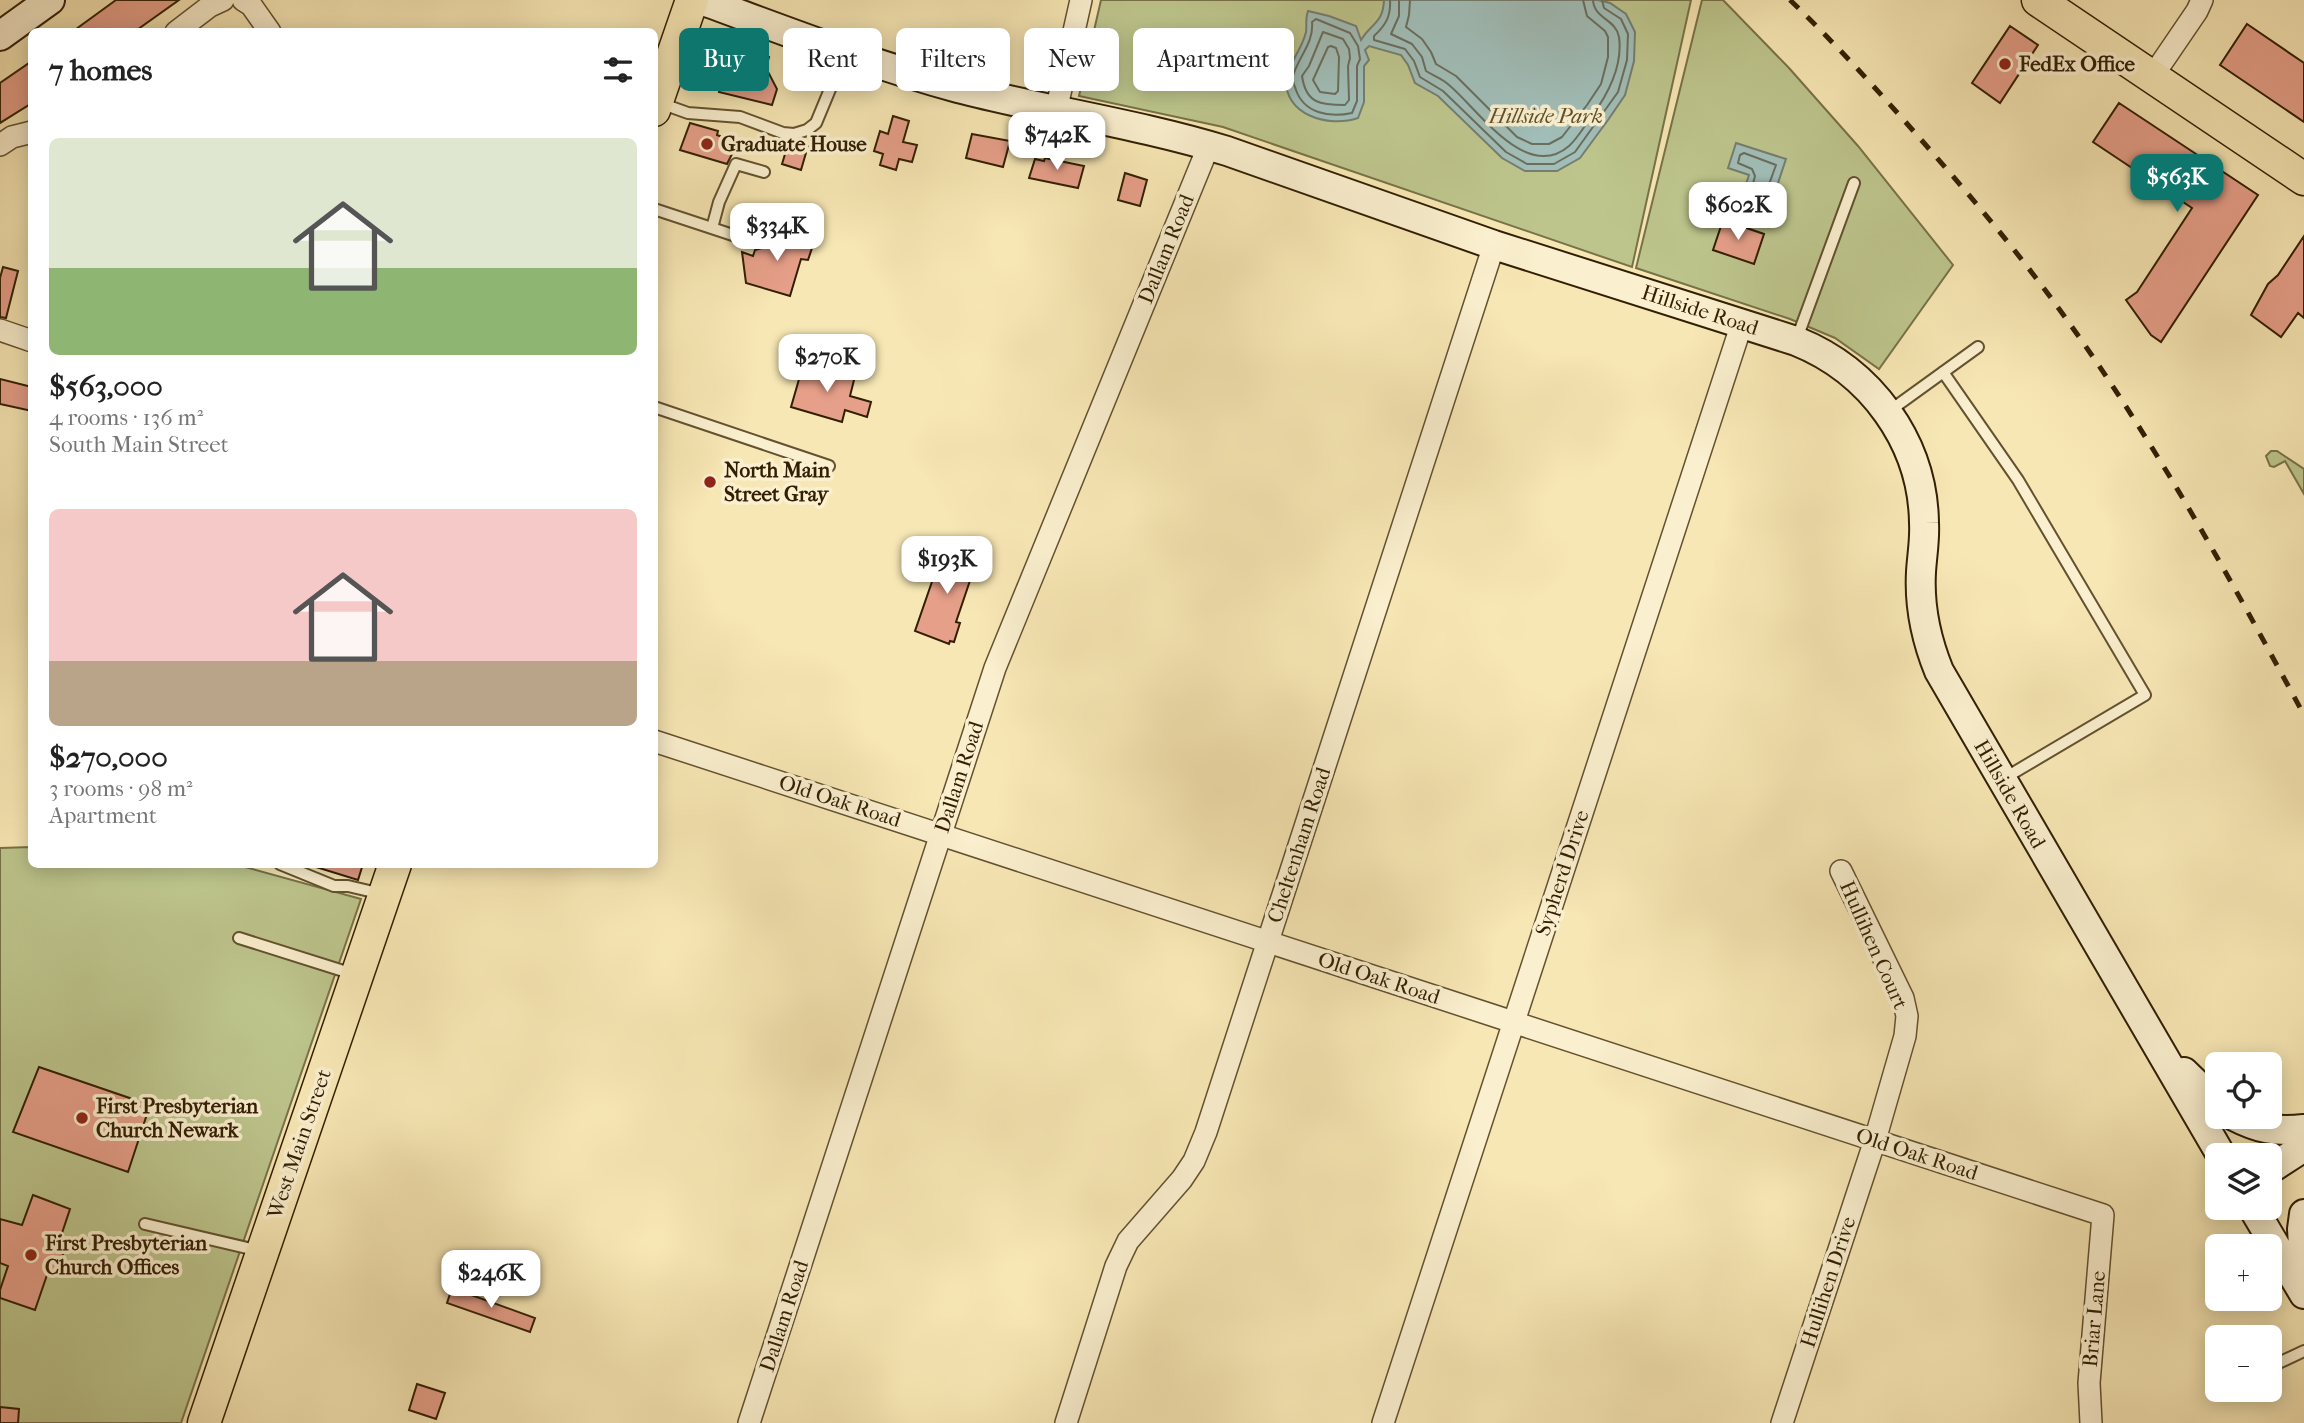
<!DOCTYPE html>
<meta charset="utf-8">
<style>
:root{--surface:#fff;--page:#f6f6f6;--text:#222;--muted:#767676;--accent:#0f766e}
body{margin:0;font-family:"IM FELL French Canon",serif;background:var(--page);color:var(--text);height:100vh;display:flex;flex-direction:column;font-size:26px;white-space:nowrap}
*{box-sizing:border-box;margin:0}
p{font-size:23px;color:var(--muted)}
.icon{flex:none;width:38px;height:38px;fill:none;stroke:currentColor;stroke-width:2;stroke-linecap:round;stroke-linejoin:round}
.map{position:relative;flex:1;overflow:hidden}
.side{position:absolute;left:28px;top:28px;width:630px;height:840px;display:flex;flex-direction:column;background:var(--surface);border-radius:10px;box-shadow:0 4px 18px #0003}
.side>*{flex:none}
.hud{position:absolute;left:679px;top:28px;width:665px;height:63px;display:flex;gap:14px}
.tools{position:absolute;left:2205px;top:1052px;display:grid;gap:14px}
.tools a{display:grid;place-items:center;width:77px;height:77px;border-radius:10px;background:var(--surface);box-shadow:0 4px 18px #0003;font-size:35px}
.price{position:absolute;translate:-50% -60px;padding:0 16px;border-radius:14px;background:#fff;color:#222;font-size:23px;line-height:46px;filter:drop-shadow(0 2px 4px #0008)}
.price::after{content:'';position:absolute;left:50%;top:42px;width:21px;height:16px;margin-left:-10px;background:inherit;clip-path:polygon(0 0,100% 0,50% 100%)}
.price.selected{background:var(--accent);color:#fff}
ul{padding:0;list-style:none}
li{display:grid;align-content:center;gap:14px;height:371px;padding:0 21px}
li span{display:grid;place-items:center;height:217px;border-radius:10px;color:#555}
li>.icon{margin-inline-start:auto}
span .icon{width:126px;height:126px;fill:#fffc;stroke-width:1}
li b{font-size:30px}
h2{display:flex;justify-content:space-between;align-items:center;height:84px;padding:0 21px;font-size:30px}
.pill{padding:0 24px;border-radius:10px;background:var(--surface);box-shadow:0 4px 18px #0003;font-size:24px;line-height:63px}
.pill.selected{background:var(--accent);color:#fff}
.map>svg:first-child{display:block}
.green{fill:#bdc58c;stroke:#787248;stroke-width:2}
.water{fill:#a1beb8;stroke:#757e70;stroke-width:2}
.lines{fill:none;stroke-linecap:round;stroke-linejoin:round}
.shore{stroke:#6a6e5e;stroke-width:2}
.building{fill:#e69f89;stroke:#321f03;stroke-width:2}
.lane-casing{stroke:#63512f;stroke-width:14}
.street-casing{stroke:#63512f;stroke-width:24}
.secondary-casing{stroke:#321f03;stroke-width:32}
.primary-casing{stroke:#321f03;stroke-width:35}
.lane{stroke:#faefce;stroke-width:10}
.street{stroke:#faefce;stroke-width:21}
.secondary{stroke:#faefce;stroke-width:28}
.primary{stroke:#f7e7b4;stroke-width:32}
.rail{stroke:#321f03;stroke-width:5;stroke-dasharray:12 12;stroke-linecap:butt}
.poi-dot{fill:#8f2418;stroke:#faefce;stroke-width:2.5}
.labels{text-anchor:middle;dominant-baseline:central;stroke-width:7;stroke-linejoin:round;paint-order:stroke}
.poi-label{font-size:21px;font-weight:bold;fill:#321f03;stroke:#faefce;text-anchor:start}
.park-label{font-size:21px;font-style:italic;fill:#5c512c;stroke:#faefce}
.street-label{font-size:21px;fill:#321f03;stroke:#faefce}
</style>
<div class="map">
<svg width="2304" height="1423" viewBox="0 0 2304 1423">
<rect width="100%" height="100%" fill="#f7e7b4"/>
<filter id="stains"><feTurbulence type="fractalNoise" baseFrequency=".00286" numOctaves="4"/><feColorMatrix values="0 0 0 0 .2 0 0 0 0 .09 0 0 0 0 .02 0 0 0 .5 -.17"/></filter>
<radialGradient id="worn" r=".72"><stop offset=".6" stop-color="#630" stop-opacity="0"/><stop offset="1" stop-color="#630" stop-opacity=".3"/></radialGradient>
<!-- green -->
<path class="green" d="M1101,0H1691L1632,267L1223,127L1079,96Z
M1702,0H1723L1789,68L1858,146L1953,265L1879,369L1835,338L1790,319L1636,268Z
M2271,451H2277L2304,469V494L2285,461L2274,467L2270,466L2266,456Z
M31,847L32,864L238,865L361,899L181,1423H0V848Z"/>
<!-- water -->
<path class="water" d="M1384,0H1598L1610,3L1626,14L1635,32L1634,61L1625,95L1608,120L1580,158L1557,171H1525L1502,158L1438,96L1415,83L1408,65L1401,55L1369,46L1365,50L1369,60L1364,66V102L1358,118C1328,128 1283,115 1286,77C1286,69 1292,64 1295,57C1299,50 1304,40 1306,32C1307,25 1305,19 1308,11L1329,16L1356,26L1361,40C1371,23 1383,24 1384,0Z
M1736,143L1786,159L1765,222L1737,212L1749,175L1728,168Z"/>
<g class="lines">
<!-- shore -->
<path class="shore" d="M1390,0C1391,16 1386,25 1374,36V40L1405,49L1414,61L1420,77L1443,91L1506,152L1527,164H1554L1575,152L1618,92L1627,60L1628,34L1621,19L1604,8L1602,0
M1399,0V16L1391,34L1412,44L1422,57L1426,71C1434,76 1443,79 1449,85C1478,109 1526,183 1569,146C1578,138 1585,125 1592,116C1608,94 1623,66 1619,37C1616,19 1594,19 1593,0
M1410,0L1409,15L1406,27L1422,39L1431,52L1436,64L1456,76L1517,137L1532,144H1549L1562,137L1587,105L1601,84L1608,57V37L1605,31L1587,16L1583,0
M1316,19L1350,33L1358,46L1360,59L1357,66V101L1352,113C1329,118 1304,113 1296,90C1294,84 1291,79 1294,73C1300,55 1314,42 1312,22Z
M1323,32L1343,39L1349,49L1350,58L1348,66L1349,100L1345,105C1321,105 1306,104 1302,76L1309,66Z
M1331,46L1336,48L1339,57L1338,91L1335,94L1320,92L1313,80L1328,47Z
M1744,153L1776,165L1759,212L1747,206L1755,176L1752,169L1738,163L1740,155Z"/>
</g>
<!-- building -->
<path class="building" d="M116,0H179L134,32H72Z
M2247,24L2304,63V122L2220,65Z
M2010,26L2038,45L2000,103L1972,83Z
M745,50L769,57L766,68L777,89L772,105L719,92L725,69L721,68L725,53L743,58Z
M32,61V103L0,123V83Z
M2119,103L2258,195L2161,342L2151,335L2126,300L2137,292L2192,208L2093,142Z
M893,116L909,121L903,142L917,145L912,162L899,159L896,170L880,165L883,154L874,151L880,131L888,134Z
M690,123L718,131L717,135L728,139L727,143L736,146L727,164L680,150Z
M972,134L1010,141L1003,167L966,158Z
M789,141L808,146L801,170L782,164Z
M1045,158L1084,166L1078,188L1029,178L1035,159L1044,161Z
M1125,173L1147,180L1140,206L1118,200Z
M1723,220L1764,234L1754,264L1713,250Z
M767,231L814,242L808,260L801,259L790,296L746,283L742,252L753,256L755,250L762,248Z
M2304,236V318L2298,313L2281,337L2251,315L2268,284L2278,275Z
M3,267L18,271L6,318L0,317V278Z
M804,362L855,376L850,396L871,402L867,417L845,410L842,422L791,407Z
M0,379L32,387V411L0,404Z
M958,546L979,554L956,622L960,623L954,642L950,641L949,644L915,631L935,573L932,572L938,555L953,560Z
M316,864H363L358,880L316,867Z
M39,1067L150,1105L128,1172L13,1132Z
M33,1195L70,1209L58,1245L65,1249L55,1275L48,1272L35,1310L0,1298V1290L8,1266L0,1263V1219L22,1225Z
M452,1288L535,1318L530,1332L447,1303Z
M417,1384L445,1393L436,1419L409,1410Z
M0,1407L19,1409L18,1423H0Z"/>
<g class="lines">
<defs>
<path id="lane" d="M660,103L688,113L740,117L783,133L794,134L807,130L816,123L845,53
M654,209L754,242
M712,228L719,202L736,164L764,172
M1796,341L1854,183
M1943,372L2018,480L2145,695L2003,779
M654,407L829,466
M1888,412L1978,347
M280,864L334,886H348L382,894
M239,938L353,974
M145,1224L260,1251
M2270,1367L2304,1351"/>
<path id="street" d="M243,0L251,5L270,32
M176,32L210,6L223,0
M2152,77L2197,11L2202,0
M1056,111L1081,0
M0,145L12,137L32,132
M0,330L32,341
M654,741L2103,1215L2089,1383L2091,1423
M749,1423L995,668L1209,145
M1066,1423L1116,1266L1128,1241L1182,1179L1194,1161L1206,1132L1494,245
M1383,1423L1742,323
M1782,1423L1875,1140L1905,1036L1907,1016L1903,998L1841,871"/>
<path id="secondary" d="M701,0C786,31 870,64 958,88C1047,111 1139,124 1227,151L1494,245L1796,341C1871,371 1923,442 1924,523C1925,540 1922,555 1921,572C1919,607 1926,639 1939,671L2221,1155
M0,36L50,0
M2184,1072L2217,1104
M2234,1116C2259,1129 2276,1132 2304,1129
M2270,1169L2304,1147
M2253,1208L2304,1294
M2304,1214L2302,1229L2304,1263"/>
<path id="primary" d="M2038,0L2304,179
M654,110L692,0
M204,1423L395,864"/>
</defs>
<!-- lane casing -->
<use href="#lane" class="lane-casing"/>
<!-- street casing -->
<use href="#street" class="street-casing"/>
<!-- secondary casing -->
<use href="#secondary" class="secondary-casing"/>
<!-- primary casing -->
<use href="#primary" class="primary-casing"/>
<!-- lane -->
<use href="#lane" class="lane"/>
<!-- street -->
<use href="#street" class="street"/>
<!-- secondary -->
<use href="#secondary" class="secondary"/>
<!-- primary -->
<use href="#primary" class="primary"/>
<!-- rail -->
<path class="rail" d="M1790,0C1837,45 1881,94 1924,143C1974,200 2023,258 2067,320C2157,445 2231,580 2304,715"/>
</g>
<!-- markers -->
<g class="poi-dot">
<circle cx="2005" cy="64" r="7"/>
<circle cx="707" cy="144" r="7"/>
<circle cx="710" cy="482" r="7"/>
<circle cx="82" cy="1118" r="7"/>
<circle cx="31" cy="1255" r="7"/>
</g>
<g class="labels">
<!-- poi labels -->
<g class="poi-label">
<text x="2019" y="64">FedEx Office</text>
<text x="721" y="144">Graduate House</text>
<text x="724" y="470">North Main<tspan x="724" dy="24">Street Gray</tspan></text>
<text x="96" y="1106">First Presbyterian<tspan x="96" dy="24">Church Newark</tspan></text>
<text x="45" y="1243">First Presbyterian<tspan x="45" dy="24">Church Offices</tspan></text>
</g>
<!-- park labels -->
<g class="park-label">
<text x="1546" y="116">Hillside Park</text>
</g>
<!-- street labels -->
<g class="street-label">
<text transform="translate(1166 249) rotate(-68)">Dallam Road</text>
<text transform="translate(1700 310) rotate(18)">Hillside Road</text>
<text transform="translate(959 777) rotate(-72)">Dallam Road</text>
<text transform="translate(2010 794) rotate(60)">Hillside Road</text>
<text transform="translate(840 801) rotate(18)">Old Oak Road</text>
<text transform="translate(1299 845) rotate(-72)">Cheltenham Road</text>
<text transform="translate(1562 873) rotate(-72)">Sypherd Drive</text>
<text transform="translate(1874 945) rotate(66)">Hullihen Court</text>
<text transform="translate(1379 978) rotate(18)">Old Oak Road</text>
<text transform="translate(299 1144) rotate(-71)">West Main Street</text>
<text transform="translate(1917 1154) rotate(18)">Old Oak Road</text>
<text transform="translate(1828 1282) rotate(-72)">Hullihen Drive</text>
<text transform="translate(784 1316) rotate(-72)">Dallam Road</text>
<text transform="translate(2094 1319) rotate(-85)">Briar Lane</text>
</g>
</g>
<rect width="100%" height="100%" filter="url(#stains)"/>
<rect width="100%" height="100%" fill="url(#worn)"/>
</svg>
<div class="tools">
<a><svg class="icon" aria-label="locate" viewBox="0 0 24 24"><circle cx="12" cy="12" r="6"/><path d="M12 2v4M12 18v4M2 12h4M18 12h4"/></svg></a>
<a><svg class="icon" aria-label="layers" viewBox="0 0 24 24"><path d="M12 4l9 5-9 5-9-5zM3 14l9 5 9-5"/></svg></a>
<a>+</a>
<a>−</a>
</div>
<b class="price" style="left:1057px;top:172px">$742K</b>
<b class="price selected" style="left:2177px;top:214px">$563K</b>
<b class="price" style="left:1738px;top:242px">$602K</b>
<b class="price" style="left:777px;top:263px">$334K</b>
<b class="price" style="left:827px;top:394px">$270K</b>
<b class="price" style="left:947px;top:596px">$193K</b>
<b class="price" style="left:491px;top:1310px">$246K</b>
<div class="hud">
<a class="pill selected">Buy</a>
<a class="pill">Rent</a>
<a class="pill">Filters</a>
<a class="pill">New</a>
<a class="pill">Apartment</a>
</div>
<section class="side">
<h2>7 homes<svg class="icon" aria-label="filters" viewBox="0 0 24 24"><path d="M4 7h16M4 17h16"/><circle cx="9" cy="7" r="2"/><circle cx="15" cy="17" r="2"/></svg></h2>
<ul>
<li><span style="background:linear-gradient(#dfe7d0 60%,#8fb573 0)"><svg class="icon" aria-label="home" viewBox="0 0 24 24"><path d="M3 11l9-7 9 7M6 9v11h12V9"/></svg></span><div><b>$563,000</b><p>4 rooms · 136 m²</p><p>South Main Street</p></div></li>
<li><span style="background:linear-gradient(#f6c9c9 70%,#b9a48a 0)"><svg class="icon" aria-label="home" viewBox="0 0 24 24"><path d="M3 11l9-7 9 7M6 9v11h12V9"/></svg></span><div><b>$270,000</b><p>3 rooms · 98 m²</p><p>Apartment</p></div></li>
</ul>
</section>
</div>
